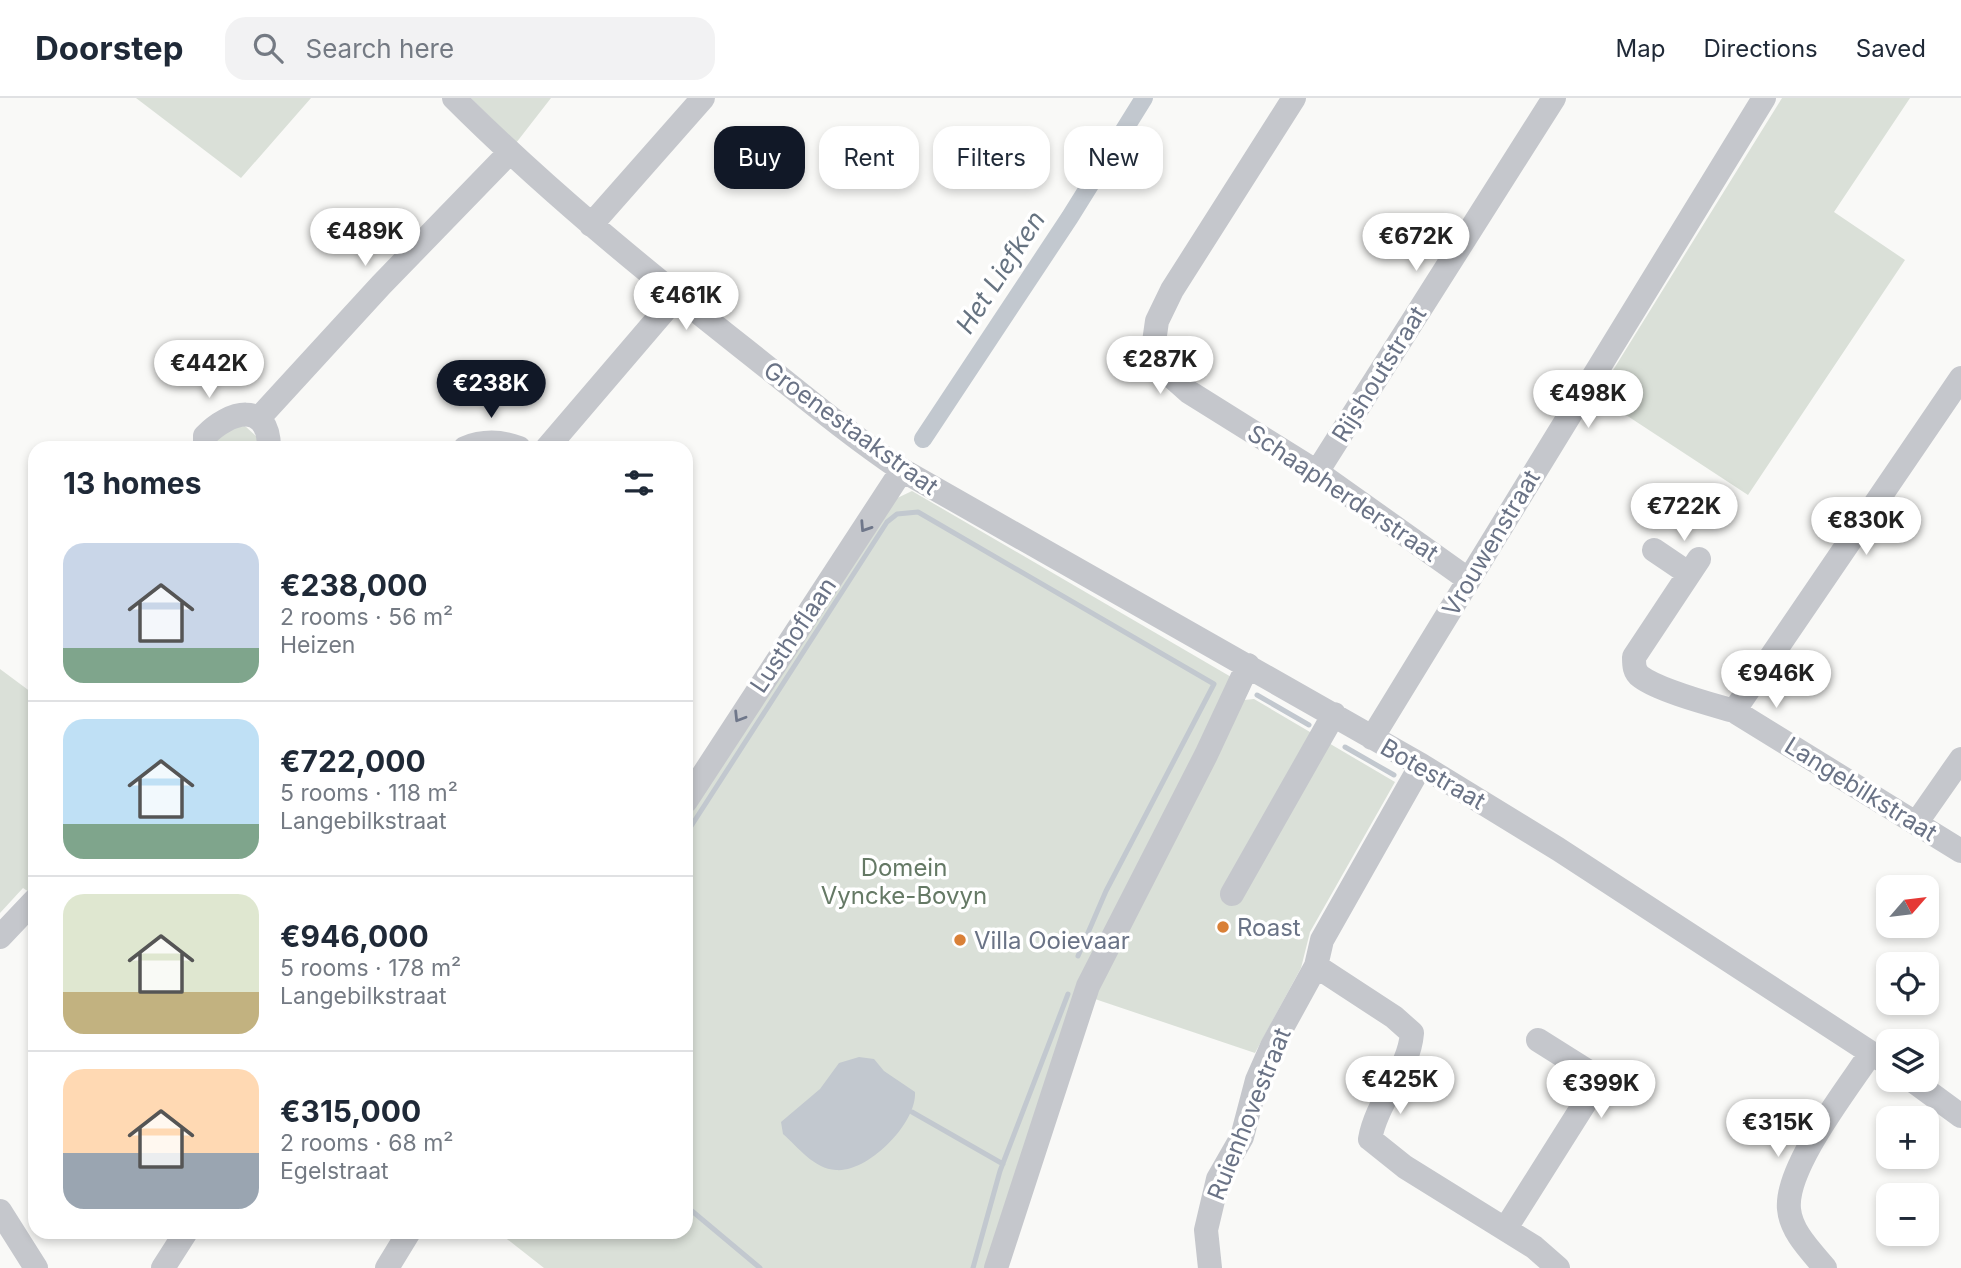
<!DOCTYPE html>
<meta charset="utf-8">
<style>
:root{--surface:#fff;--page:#f2f2f3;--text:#1f2937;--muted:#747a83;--line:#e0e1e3;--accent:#111827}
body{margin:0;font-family:Inter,sans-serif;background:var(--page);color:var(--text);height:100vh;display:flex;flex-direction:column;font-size:26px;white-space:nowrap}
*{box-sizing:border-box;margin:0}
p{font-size:23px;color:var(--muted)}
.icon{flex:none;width:38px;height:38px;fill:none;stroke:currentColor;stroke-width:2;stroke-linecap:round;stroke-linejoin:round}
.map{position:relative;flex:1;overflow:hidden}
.details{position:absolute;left:28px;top:343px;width:665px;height:798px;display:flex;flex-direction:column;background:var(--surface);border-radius:21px;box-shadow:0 4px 10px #0003}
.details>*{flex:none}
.banner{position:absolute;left:714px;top:28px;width:665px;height:63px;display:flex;gap:14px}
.needle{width:46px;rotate:62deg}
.buttons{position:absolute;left:1876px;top:777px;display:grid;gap:14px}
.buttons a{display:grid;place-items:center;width:63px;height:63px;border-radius:14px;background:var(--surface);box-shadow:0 4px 10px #0003;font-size:35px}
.price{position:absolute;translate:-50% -60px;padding:0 16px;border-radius:24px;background:#fff;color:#222;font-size:23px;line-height:46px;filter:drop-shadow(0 2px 4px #0008)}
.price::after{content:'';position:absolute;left:50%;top:42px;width:21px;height:16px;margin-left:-10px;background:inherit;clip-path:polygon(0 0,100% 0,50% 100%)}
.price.on{background:var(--accent);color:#fff}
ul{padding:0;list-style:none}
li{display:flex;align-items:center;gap:21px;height:175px;padding:0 35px}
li+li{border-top:2px solid var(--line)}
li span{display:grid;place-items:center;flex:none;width:196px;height:140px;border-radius:21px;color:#555}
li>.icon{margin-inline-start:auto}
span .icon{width:84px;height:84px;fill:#fffc;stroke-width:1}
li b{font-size:30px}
h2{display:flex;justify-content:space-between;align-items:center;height:84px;padding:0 35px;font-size:30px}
.tag{padding:0 24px;border-radius:21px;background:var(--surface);box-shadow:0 4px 10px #0003;font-size:24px;line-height:63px}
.tag.on{background:var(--accent);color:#fff}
header{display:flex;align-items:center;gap:42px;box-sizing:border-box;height:98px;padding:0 35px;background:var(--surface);border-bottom:2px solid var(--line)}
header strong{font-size:33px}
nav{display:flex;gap:38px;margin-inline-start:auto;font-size:24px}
.search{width:490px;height:63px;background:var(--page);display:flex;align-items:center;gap:18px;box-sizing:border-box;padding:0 24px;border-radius:21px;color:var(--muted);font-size:26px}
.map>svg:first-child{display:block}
.green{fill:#dae0d8}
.water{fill:#c2c8cf}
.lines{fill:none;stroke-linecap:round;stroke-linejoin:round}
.stream{stroke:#c2c8cf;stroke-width:5}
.canal{stroke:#c2c8cf;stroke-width:18}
.minor{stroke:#c5c7cc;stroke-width:24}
.oneway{stroke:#6f778a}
.poi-dot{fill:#d98037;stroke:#fff;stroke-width:2.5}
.labels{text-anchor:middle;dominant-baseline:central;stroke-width:7;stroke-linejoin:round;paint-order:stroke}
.street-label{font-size:24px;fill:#6a7386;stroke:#fff}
.park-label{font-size:24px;fill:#657965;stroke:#fff}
.poi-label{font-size:24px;fill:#6a7386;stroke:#fff;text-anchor:start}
.water-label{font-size:26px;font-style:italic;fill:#667381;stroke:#fff}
</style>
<header>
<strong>Doorstep</strong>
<div class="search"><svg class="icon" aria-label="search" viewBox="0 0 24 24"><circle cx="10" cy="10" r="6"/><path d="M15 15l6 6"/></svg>Search here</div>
<nav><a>Map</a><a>Directions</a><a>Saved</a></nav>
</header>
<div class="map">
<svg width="1961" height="1170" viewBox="0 0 1961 1170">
<rect width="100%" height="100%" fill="#f9f9f7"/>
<!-- green -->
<path class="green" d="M136,0H311L241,80Z
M471,0H551L516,45Z
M1782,0H1910L1834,114L1905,162L1748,397L1597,298Z
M245,328L257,339L259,350H215L217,339L224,330Z
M912,393L1250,590L1244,602L1254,601L1395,684L1310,834L1301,870L1255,955L1089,899L1001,1170H544L498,1134H686V722L891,403Z
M0,571L35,597V793L32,796L23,790L0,815Z"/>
<!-- water -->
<path class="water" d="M859,959L874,961L884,973L915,994C917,1025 868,1075 836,1072C814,1071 798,1049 783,1036L781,1024L820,991L839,965Z"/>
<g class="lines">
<!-- stream -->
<path class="stream" d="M1257,597L1309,627
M1345,649L1394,677
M686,736L887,424L897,416L918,414L1214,586L1106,793L1078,858
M912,1014L1003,1066
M686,1108L760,1170
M973,1170L1000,1073L1068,896"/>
<!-- canal -->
<path class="canal" d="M923,341L1070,119L1144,0"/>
<!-- minor -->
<path class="minor" d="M454,0C544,90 643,171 743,250C795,291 847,335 902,372L1421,667L1558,751L1888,966
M1294,0L1172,192L1157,223L1154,244L1162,270L1189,294L1317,374L1469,482
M591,127L703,0
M259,320L381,187L509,55
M205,350V338C229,313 269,302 269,350
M465,350C482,343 501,343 519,350
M547,350L677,198
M1317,374L1554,0
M1654,452L1688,475
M1699,461L1634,559C1634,567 1634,574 1641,579C1660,593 1710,606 1734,613L1961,753
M1734,613L1961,280
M1372,640L1764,0
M686,703L902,372
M1917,724L1961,661
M1232,796L1334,616
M0,839L35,802
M1316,868L1394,919L1412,935C1409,973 1377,1002 1370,1041L1405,1069L1534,1149L1558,1170
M1912,982L1961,1018
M0,1113L36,1170
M1506,1130L1600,981L1538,942
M163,1170L186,1134
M387,1170L409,1134
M996,1170L1088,888L1206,657L1248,567
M1210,1170L1206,1132L1218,1081L1242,1039L1257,982L1272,948L1316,868L1322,842L1421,667
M1825,1170C1811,1153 1791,1134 1789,1111C1785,1070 1847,991 1871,955"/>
</g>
<!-- one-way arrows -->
<defs><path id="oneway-chevron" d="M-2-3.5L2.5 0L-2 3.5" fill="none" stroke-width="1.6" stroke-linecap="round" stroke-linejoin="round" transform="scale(1.75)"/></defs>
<g class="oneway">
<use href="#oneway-chevron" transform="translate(865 429) rotate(123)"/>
<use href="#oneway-chevron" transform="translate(739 619) rotate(122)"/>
</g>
<!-- markers -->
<g class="poi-dot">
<circle cx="1223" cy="829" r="7"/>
<circle cx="960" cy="842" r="7"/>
</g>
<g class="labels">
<!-- street labels -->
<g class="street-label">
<text transform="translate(1379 276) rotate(-58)">Rijshoutstraat</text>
<text transform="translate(851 330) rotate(36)">Groenestaakstraat</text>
<text transform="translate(1343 395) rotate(34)">Schaapherderstraat</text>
<text transform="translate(1491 445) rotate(-59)">Vrouwenstraat</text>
<text transform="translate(793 537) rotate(-56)">Lusthoflaan</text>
<text transform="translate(1433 676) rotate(30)">Botestraat</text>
<text transform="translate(1861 691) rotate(32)">Langebilkstraat</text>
<text transform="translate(1249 1016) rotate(-68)">Ruienhovestraat</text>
</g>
<!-- park labels -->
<g class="park-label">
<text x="904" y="769">Domein<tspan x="904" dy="28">Vyncke-Bovyn</tspan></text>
</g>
<!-- poi labels -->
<g class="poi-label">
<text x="1237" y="829">Roast</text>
<text x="974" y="842">Villa Ooievaar</text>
</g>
<!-- water labels -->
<g class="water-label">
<text transform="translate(1000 174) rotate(-57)">Het Liefken</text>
</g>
</g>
</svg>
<div class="buttons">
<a><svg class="needle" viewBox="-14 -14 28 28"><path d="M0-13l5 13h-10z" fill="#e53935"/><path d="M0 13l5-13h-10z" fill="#747a83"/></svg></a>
<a><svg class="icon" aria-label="locate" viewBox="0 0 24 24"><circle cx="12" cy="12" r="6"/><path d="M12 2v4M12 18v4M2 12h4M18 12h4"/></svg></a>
<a><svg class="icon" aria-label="layers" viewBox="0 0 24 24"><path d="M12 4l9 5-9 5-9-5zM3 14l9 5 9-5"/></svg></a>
<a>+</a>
<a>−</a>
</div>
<b class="price" style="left:365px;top:170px">€489K</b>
<b class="price" style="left:1416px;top:175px">€672K</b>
<b class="price" style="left:686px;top:234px">€461K</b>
<b class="price" style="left:1160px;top:298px">€287K</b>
<b class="price" style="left:209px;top:302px">€442K</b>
<b class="price on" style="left:491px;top:322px">€238K</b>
<b class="price" style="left:1588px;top:332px">€498K</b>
<b class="price" style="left:1684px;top:445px">€722K</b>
<b class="price" style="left:1866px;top:459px">€830K</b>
<b class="price" style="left:1776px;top:612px">€946K</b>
<b class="price" style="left:1400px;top:1018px">€425K</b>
<b class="price" style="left:1601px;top:1022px">€399K</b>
<b class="price" style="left:1778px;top:1061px">€315K</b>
<div class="banner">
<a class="tag on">Buy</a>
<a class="tag">Rent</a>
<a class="tag">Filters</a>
<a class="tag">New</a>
</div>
<section class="details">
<h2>13 homes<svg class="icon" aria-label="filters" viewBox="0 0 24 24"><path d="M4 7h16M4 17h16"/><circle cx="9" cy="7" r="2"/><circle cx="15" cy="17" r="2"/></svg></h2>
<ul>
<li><span style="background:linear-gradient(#c9d6e8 75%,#7fa58c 0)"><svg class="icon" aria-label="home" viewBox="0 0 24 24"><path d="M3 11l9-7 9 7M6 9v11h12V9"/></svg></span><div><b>€238,000</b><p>2 rooms · 56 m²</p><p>Heizen</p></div></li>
<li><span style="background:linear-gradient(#bfe0f5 75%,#7fa58c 0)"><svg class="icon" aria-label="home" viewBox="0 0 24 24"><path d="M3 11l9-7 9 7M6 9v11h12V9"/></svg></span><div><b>€722,000</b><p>5 rooms · 118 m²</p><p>Langebilkstraat</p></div></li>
<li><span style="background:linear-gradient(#dfe7d0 70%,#c2b280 0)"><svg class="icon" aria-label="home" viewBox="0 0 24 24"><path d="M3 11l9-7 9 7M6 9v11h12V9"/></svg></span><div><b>€946,000</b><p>5 rooms · 178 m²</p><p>Langebilkstraat</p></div></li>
<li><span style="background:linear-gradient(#ffd9b3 60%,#9aa5b1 0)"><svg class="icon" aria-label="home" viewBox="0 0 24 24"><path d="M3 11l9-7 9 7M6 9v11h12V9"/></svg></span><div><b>€315,000</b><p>2 rooms · 68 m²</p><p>Egelstraat</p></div></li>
</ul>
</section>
</div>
